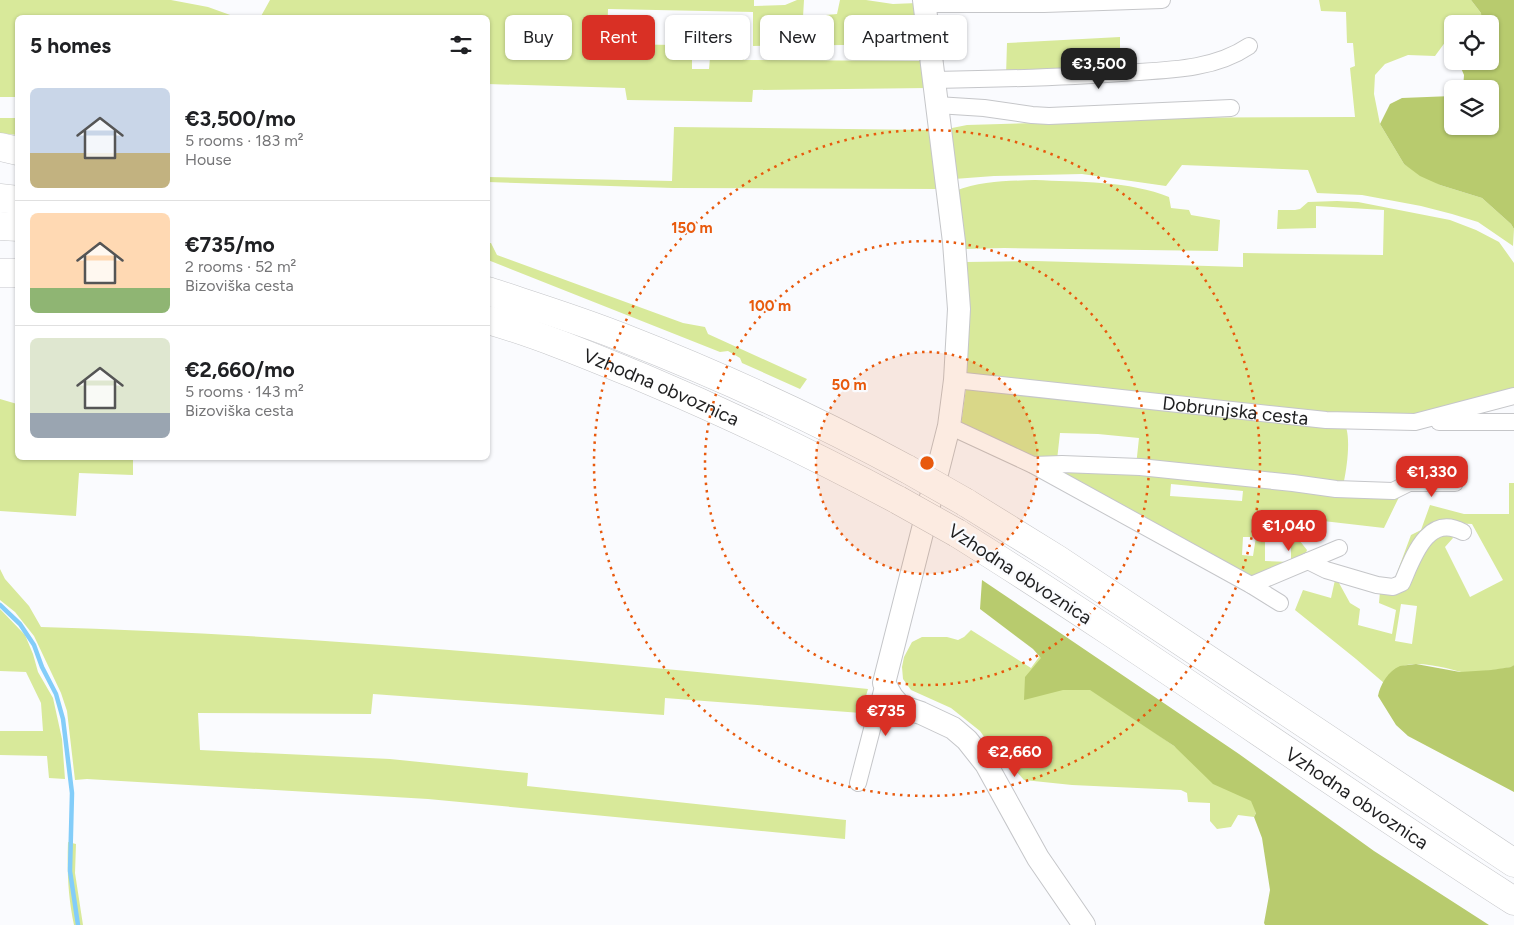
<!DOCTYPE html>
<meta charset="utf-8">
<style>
:root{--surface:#fff;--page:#f2f2f2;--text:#202124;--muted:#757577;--line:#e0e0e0;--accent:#d93025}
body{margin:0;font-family:Figtree,sans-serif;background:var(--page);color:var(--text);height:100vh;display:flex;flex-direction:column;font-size:19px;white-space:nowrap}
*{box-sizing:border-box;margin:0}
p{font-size:16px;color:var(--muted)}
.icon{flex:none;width:28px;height:28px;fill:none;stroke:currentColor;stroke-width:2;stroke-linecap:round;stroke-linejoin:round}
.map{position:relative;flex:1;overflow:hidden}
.details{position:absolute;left:15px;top:15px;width:475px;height:445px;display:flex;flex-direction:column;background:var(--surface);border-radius:8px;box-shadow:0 1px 4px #0004}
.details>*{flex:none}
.guide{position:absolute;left:505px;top:15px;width:475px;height:45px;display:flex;gap:10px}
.tools{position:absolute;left:1444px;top:15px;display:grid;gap:10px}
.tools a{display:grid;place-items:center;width:55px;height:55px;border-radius:8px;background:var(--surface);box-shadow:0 1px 4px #0004;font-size:25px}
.price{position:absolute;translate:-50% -42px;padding:0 11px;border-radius:10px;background:var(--accent);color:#fff;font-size:16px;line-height:32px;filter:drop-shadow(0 1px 2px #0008)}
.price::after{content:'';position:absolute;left:50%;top:30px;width:15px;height:11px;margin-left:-8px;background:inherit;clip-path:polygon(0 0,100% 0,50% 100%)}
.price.on{background:#222;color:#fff}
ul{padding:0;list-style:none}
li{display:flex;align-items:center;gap:15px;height:125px;padding:0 15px}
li+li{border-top:1px solid var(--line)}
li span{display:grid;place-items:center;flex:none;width:140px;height:100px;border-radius:8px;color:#555}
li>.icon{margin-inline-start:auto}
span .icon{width:60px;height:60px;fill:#fffc;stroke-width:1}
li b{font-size:21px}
h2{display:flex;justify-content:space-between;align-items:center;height:60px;padding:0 15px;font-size:21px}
.tag{padding:0 18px;border-radius:8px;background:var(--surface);box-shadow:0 1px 4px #0004;font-size:18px;line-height:45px}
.tag.on{background:var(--accent);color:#fff}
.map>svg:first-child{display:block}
.green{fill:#d8e99a;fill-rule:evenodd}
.forest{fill:#b8cb6e}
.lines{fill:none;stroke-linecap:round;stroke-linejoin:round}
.stream{stroke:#83cdf9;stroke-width:4.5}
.street-casing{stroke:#c5c6c9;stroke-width:18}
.secondary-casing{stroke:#c5c6c9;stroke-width:24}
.highway-casing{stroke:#c5c6c9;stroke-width:29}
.street{stroke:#fff;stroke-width:16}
.secondary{stroke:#fff;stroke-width:22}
.highway{stroke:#fff;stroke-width:28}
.highway-bridge-casing{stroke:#c5c6c9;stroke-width:29;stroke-linecap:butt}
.highway-bridge{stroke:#fff;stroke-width:28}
.ring{fill:none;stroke:#e8590c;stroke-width:2.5;stroke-dasharray:2.5 5}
.labels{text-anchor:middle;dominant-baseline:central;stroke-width:4.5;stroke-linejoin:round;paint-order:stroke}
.street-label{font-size:19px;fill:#1f1f20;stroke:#fafbfe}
.centre{fill:#e8590c;stroke:#fafbfe;stroke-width:2.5}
.ring-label{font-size:15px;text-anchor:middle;font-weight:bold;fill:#e8590c;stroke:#fafbfe;stroke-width:4.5;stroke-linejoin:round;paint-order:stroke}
</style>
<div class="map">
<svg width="1514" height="925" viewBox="0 0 1514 925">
<rect width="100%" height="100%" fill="#fafbfe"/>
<!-- green -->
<path class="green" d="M0,0H171L208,7L233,16L245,17L18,18L17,97H0Z
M270,0H775H754V6L785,5L797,0H804L803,17L837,14L840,0H866L893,4L917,3L923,44L753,46V12L608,9L607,44L745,46L744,60L924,61L927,88L753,90L752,102L627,100L625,88L488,84V18H260ZM692,57L710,58L709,69H692Z
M1319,0H1471L1481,13L1482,24H1452V42L1446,41L1435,56L1408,55L1385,64L1375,75L1374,94L1380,124L1404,164L1440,185L1482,198L1511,224L1514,229L1513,246L1478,222L1452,214L1421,206L1362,195L1317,193L1308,170L1182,165L1166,186L1082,174L994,176L954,179L947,129L967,125L1035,123L1117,118L1355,117L1350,68L1355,66L1353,43H1347L1346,12L1321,11Z
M1120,37V61H1107V69L1006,76L1007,43Z
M0,118H17V135L0,133Z
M674,127L932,130L940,189L673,188L488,182V177L672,181Z
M1035,180C1077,182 1131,181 1169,197L1171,208L1189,210L1191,215L1220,220L1218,251L1004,248L964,249L955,191C981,181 1008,181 1035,180Z
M1337,201L1358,202L1450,220L1476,230L1499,242L1514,263V394L1411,418L1369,419L967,375L969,315L966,262L1035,261L1243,267V253L1383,255L1384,210L1316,206V228L1277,229L1278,210H1295L1300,209L1308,202Z
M488,243H491L497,255L683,323L705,327L708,334L807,379L800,389L742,363L740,358L728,351L720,352L488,260Z
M966,388L1345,425C1351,437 1347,467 1344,481L1339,484L1136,466L1139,438L1098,434L1060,433L1057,460L1028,458L961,425Z
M0,399L17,404L18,458H133V475L79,473L76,516L0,511Z
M1056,469L1400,495L1384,528L1280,516L1307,550L1303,560L1266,577H1246ZM1171,484L1243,491L1242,501L1170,496ZM1243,537H1256L1253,556L1242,555ZM1265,541L1291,542V562L1265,561Z
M1509,483H1514V665L1512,667C1495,670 1478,673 1461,672C1456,671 1451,669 1446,668C1421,663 1397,658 1384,683L1356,659L1295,610L1303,590L1331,598L1335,580L1339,583L1350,603L1360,609L1358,625L1392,634L1396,610L1379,603L1380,591L1395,592L1402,590L1423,546L1437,534L1449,531L1453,538L1445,547L1470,597L1503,580L1472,524C1465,524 1458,522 1452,522C1419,522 1411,556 1399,580L1395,578L1411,535L1421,530L1430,505L1464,514H1509ZM1401,604L1417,606L1412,644L1395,641Z
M0,569L5,579L29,606L41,627C317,635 593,661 868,689L861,713L665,698L664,715L373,694L371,714L198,713L200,750L390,759L528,773L527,786L846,820L845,839L428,799L87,779L75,780L67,711L61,693L34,636L15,612L0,600Z
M0,609L25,635L33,654L38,672L53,698L62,739L65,779L49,778L47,756L0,755V731H43L41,703L26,672L0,671Z
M971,630L1031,668L1042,653L1259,806L1254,817L1238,815L1231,827L1217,829L1210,821V803L1188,802L1187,793L1181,790L1072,785L1024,780L1015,770L1005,767L980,731L951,708L911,690L903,679L902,667L904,657L912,642L922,637H947L958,640L964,637Z
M68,842L76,844L75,873L83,925H74C68,896 67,872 68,842Z"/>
<!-- forest -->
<path class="forest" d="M1471,0H1514V229L1511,224L1482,198L1440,185L1420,176L1404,164L1380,124L1390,104L1402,98L1452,96V126H1490V89H1463L1464,75L1458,61H1490V24H1482L1481,13Z
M982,580L1239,754L1374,851L1489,925H1265L1264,923L1270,890L1262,838L1254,817L1256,813L1251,801L1213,784L1174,746L1090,690H1063L1024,700L1025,677L1041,658L1033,649L980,609Z
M1416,664L1460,672L1491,670L1511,667L1514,665V792L1408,736L1396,725L1378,696C1380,685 1388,671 1400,666C1405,665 1411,665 1416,664Z"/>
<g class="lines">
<!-- stream -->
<path class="stream" d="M0,605L20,624L34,645L42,667L56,694L63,719L72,793L70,871L78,925"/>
<defs>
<g id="street">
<path d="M925,4H1044L1162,0"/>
<path d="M934,80C997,79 1059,78 1121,73C1164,70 1212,71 1249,46"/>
<path d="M937,105L984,108L1032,115L1049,116L1231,108"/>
<path id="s1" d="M955,380L1326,420L1415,422L1514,396"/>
<path d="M1439,422H1514"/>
<path d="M949,426L1033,465L1251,585L1280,603"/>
<path d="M1033,465L1062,464L1140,467L1293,483L1336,489L1393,491L1409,483L1420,471L1454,465"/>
<path d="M1409,483H1455"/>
<path d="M1308,561L1326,570L1377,585L1393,587L1402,583C1413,558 1427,513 1463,532"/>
<path d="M1251,585L1339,548"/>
<path d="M858,783L884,683"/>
</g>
<path id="secondary" d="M924,0L954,242L959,309L955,380L949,426L884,683L892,697L900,706L921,713L953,728L967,740L986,764L1038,858L1084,925"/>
<g id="highway">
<path d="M0,147L18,151"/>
<path d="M0,198L18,200"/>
<path d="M0,226L18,227"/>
<path d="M0,273H18"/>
<path d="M488,291C533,306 579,320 624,338C721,376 815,419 907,469"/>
<path id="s2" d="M488,320C540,335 590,356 641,377C729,414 814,455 898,500"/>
<path d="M965,502L1057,559L1514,863"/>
<path id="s3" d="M957,533C1146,651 1326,781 1514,901"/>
</g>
</defs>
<!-- street casing -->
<use href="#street" class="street-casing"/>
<!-- secondary casing -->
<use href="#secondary" class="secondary-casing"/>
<!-- highway casing -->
<use href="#highway" class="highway-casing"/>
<!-- street -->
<use href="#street" class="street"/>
<!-- secondary -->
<use href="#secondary" class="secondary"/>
<!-- highway -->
<use href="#highway" class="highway"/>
<defs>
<path id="highway-bridge" d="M907,469L965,502
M898,500L957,533"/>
</defs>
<!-- highway-bridge casing -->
<use href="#highway-bridge" class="highway-bridge-casing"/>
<!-- highway-bridge -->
<use href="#highway-bridge" class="highway-bridge"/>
</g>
<!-- distance rings -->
<circle cx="927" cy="463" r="111" fill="#e8590c" fill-opacity=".12"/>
<g class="ring">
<circle cx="927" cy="463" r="111"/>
<circle cx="927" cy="463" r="222"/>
<circle cx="927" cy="463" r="333"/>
</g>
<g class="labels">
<!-- street labels -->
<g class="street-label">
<text stroke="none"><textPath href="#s2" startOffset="186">Vzhodna obvoznica</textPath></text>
<text stroke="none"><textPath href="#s1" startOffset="282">Dobrunjska cesta</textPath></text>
<text transform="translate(1020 574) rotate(33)">Vzhodna obvoznica</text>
<text stroke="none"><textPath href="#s3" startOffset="480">Vzhodna obvoznica</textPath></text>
</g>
</g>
<circle cx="927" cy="463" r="8" class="centre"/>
<g class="ring-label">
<text x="692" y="233">150 m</text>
<text x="770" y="311">100 m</text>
<text x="849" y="390">50 m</text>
</g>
</svg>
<div class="tools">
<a><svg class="icon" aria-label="locate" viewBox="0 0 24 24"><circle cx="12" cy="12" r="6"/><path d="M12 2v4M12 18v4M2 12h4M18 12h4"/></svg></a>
<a><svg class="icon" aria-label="layers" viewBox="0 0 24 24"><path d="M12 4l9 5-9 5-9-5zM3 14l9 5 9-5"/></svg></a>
</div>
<b class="price on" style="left:1099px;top:90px">€3,500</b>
<b class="price" style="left:1432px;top:498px">€1,330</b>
<b class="price" style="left:1289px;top:552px">€1,040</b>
<b class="price" style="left:886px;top:737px">€735</b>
<b class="price" style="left:1015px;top:778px">€2,660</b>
<div class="guide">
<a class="tag">Buy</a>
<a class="tag on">Rent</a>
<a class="tag">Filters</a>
<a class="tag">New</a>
<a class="tag">Apartment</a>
</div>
<section class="details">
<h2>5 homes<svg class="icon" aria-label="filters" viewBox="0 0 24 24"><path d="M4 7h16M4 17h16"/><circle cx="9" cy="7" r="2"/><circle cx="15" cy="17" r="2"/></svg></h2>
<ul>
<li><span style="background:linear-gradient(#c9d6e8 65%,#c2b280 0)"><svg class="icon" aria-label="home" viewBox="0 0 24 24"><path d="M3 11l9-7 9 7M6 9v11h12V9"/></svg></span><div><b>€3,500/mo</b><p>5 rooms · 183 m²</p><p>House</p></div></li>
<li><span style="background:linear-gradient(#ffd9b3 75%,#8fb573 0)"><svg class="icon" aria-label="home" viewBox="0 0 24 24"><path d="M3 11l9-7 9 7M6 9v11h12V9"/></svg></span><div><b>€735/mo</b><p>2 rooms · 52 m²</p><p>Bizoviška cesta</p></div></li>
<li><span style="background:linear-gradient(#dfe7d0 75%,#9aa5b1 0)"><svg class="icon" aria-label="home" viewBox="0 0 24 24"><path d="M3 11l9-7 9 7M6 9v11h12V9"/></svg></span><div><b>€2,660/mo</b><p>5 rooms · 143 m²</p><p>Bizoviška cesta</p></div></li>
</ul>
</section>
</div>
